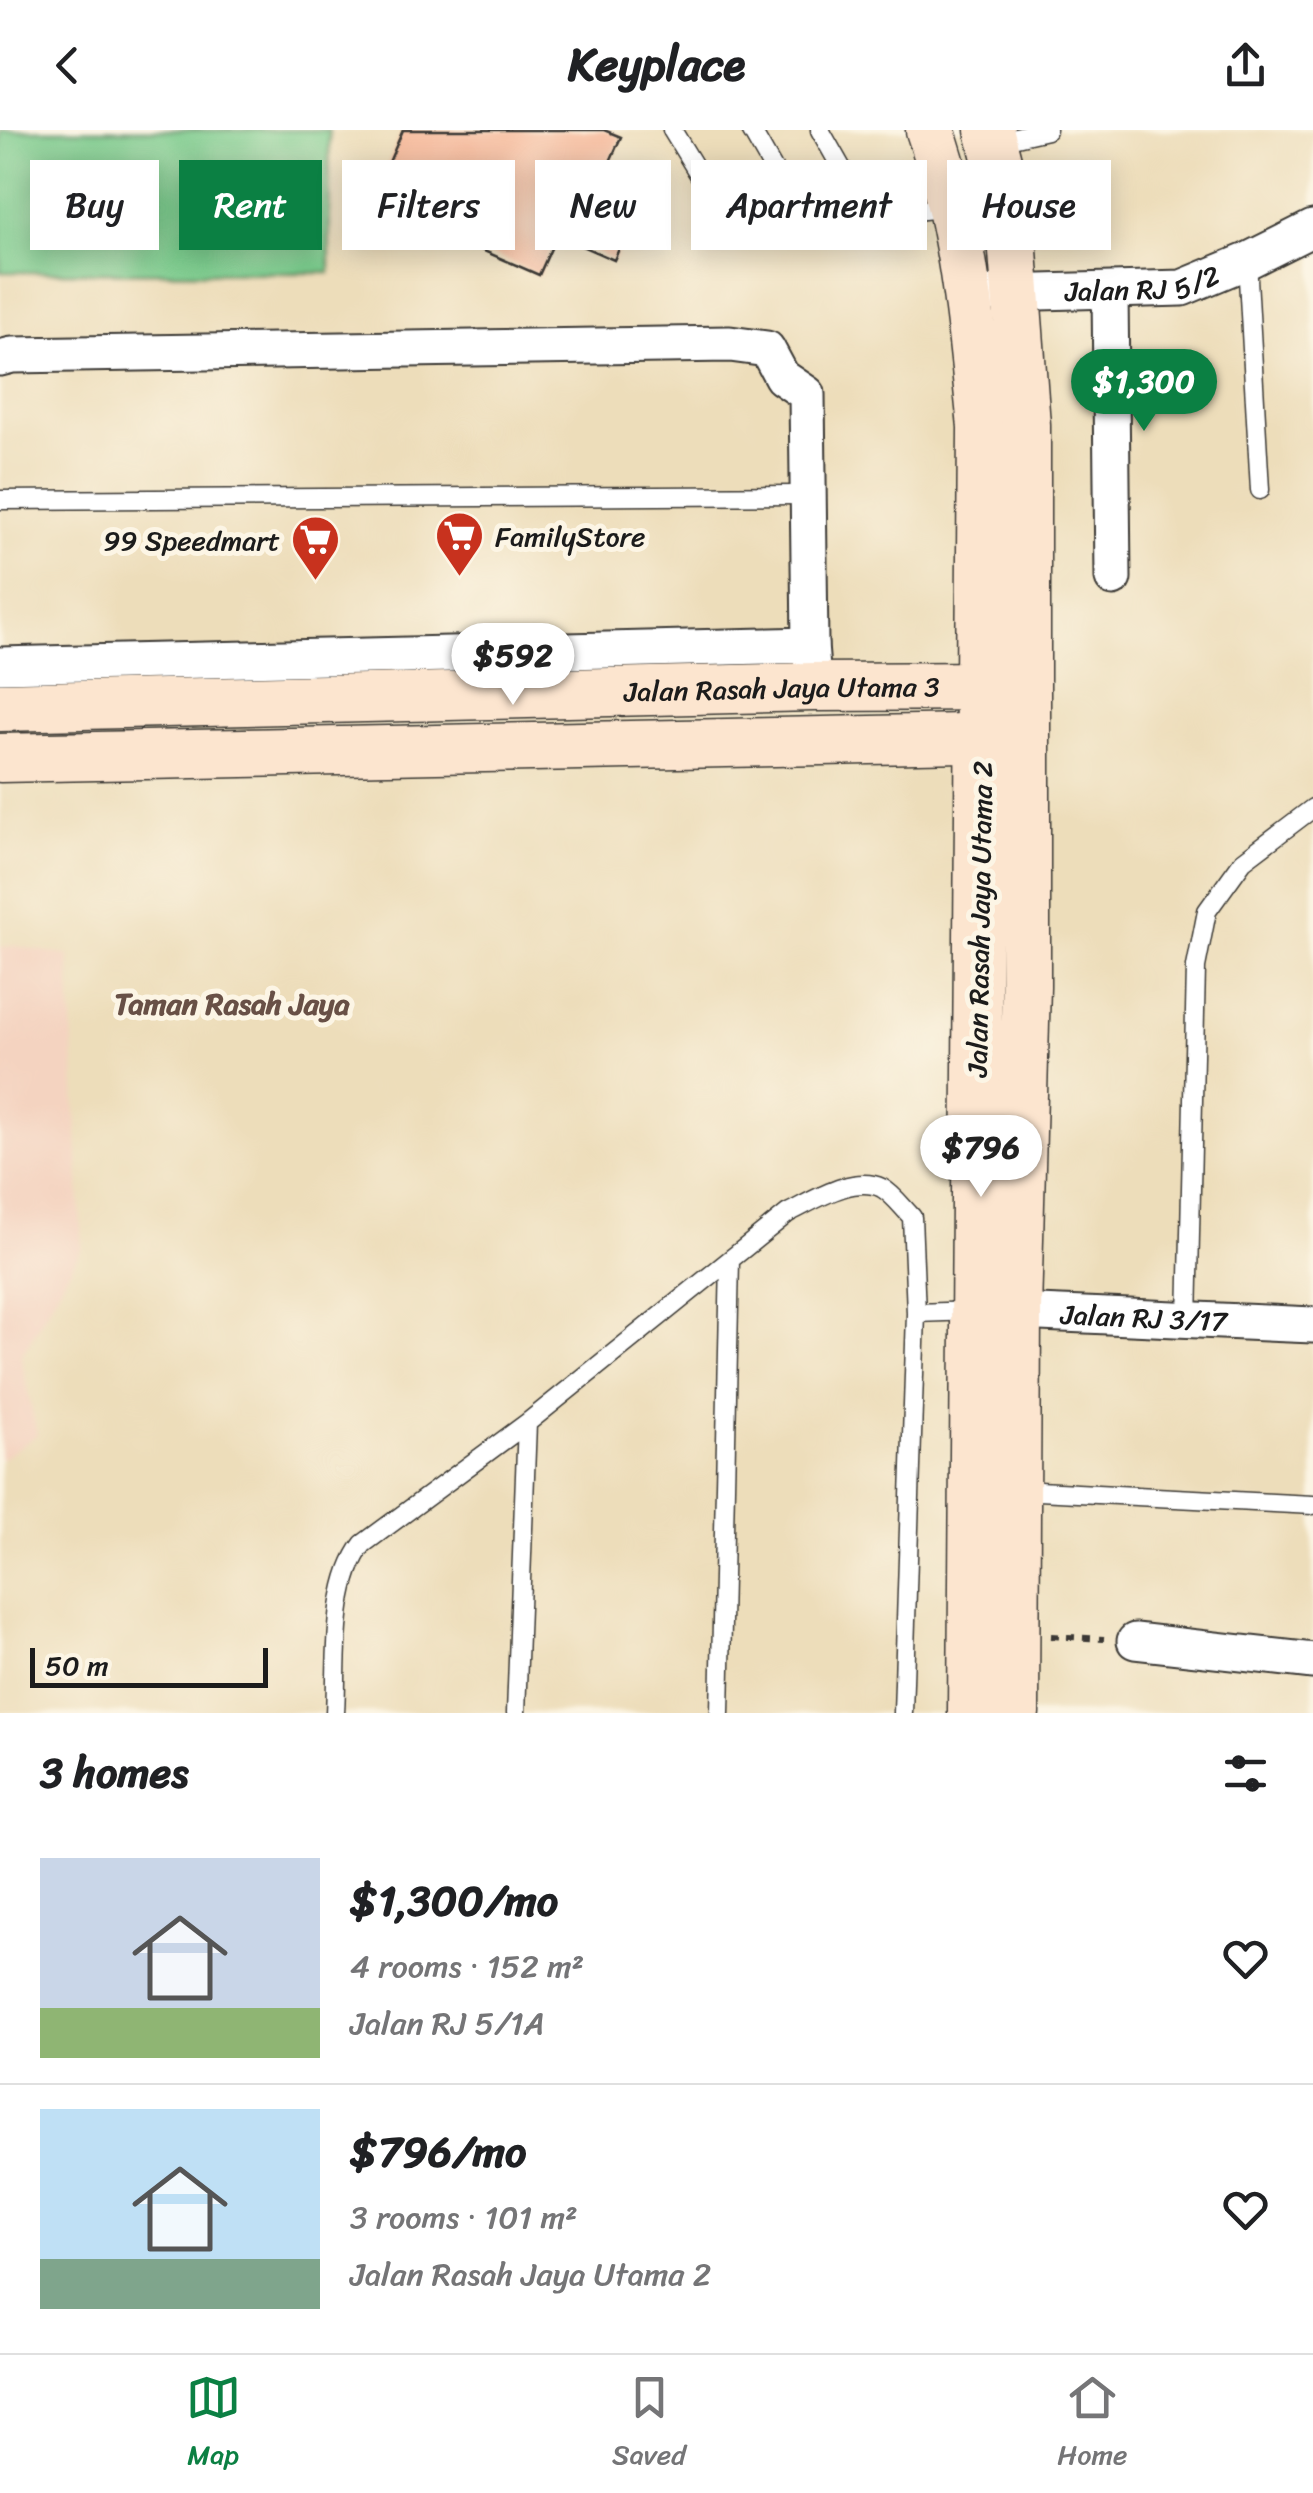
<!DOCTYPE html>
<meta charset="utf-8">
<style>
:root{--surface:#fff;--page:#f6f6f6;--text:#202124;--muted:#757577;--line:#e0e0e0;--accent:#0b8043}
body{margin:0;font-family:Sriracha,sans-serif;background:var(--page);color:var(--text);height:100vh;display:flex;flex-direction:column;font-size:38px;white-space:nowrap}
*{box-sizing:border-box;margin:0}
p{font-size:32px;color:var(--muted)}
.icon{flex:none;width:55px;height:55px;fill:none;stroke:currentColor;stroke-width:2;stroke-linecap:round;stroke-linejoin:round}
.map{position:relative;height:1583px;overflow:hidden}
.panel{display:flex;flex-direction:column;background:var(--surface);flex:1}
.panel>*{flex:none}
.banner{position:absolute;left:30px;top:30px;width:1255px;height:90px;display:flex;gap:20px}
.scale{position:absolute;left:30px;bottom:25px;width:238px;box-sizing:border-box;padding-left:10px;border:5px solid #1c1c1c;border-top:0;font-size:28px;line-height:35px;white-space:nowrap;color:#1c1c1c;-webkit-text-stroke:8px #fcf5e5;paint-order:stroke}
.price{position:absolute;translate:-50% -85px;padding:0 22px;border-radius:35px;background:#fff;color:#222;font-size:32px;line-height:65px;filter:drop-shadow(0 2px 5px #0008)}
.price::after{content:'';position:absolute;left:50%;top:60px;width:30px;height:22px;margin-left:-15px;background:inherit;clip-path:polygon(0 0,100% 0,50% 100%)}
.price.current{background:var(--accent);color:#fff}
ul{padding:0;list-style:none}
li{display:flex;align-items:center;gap:30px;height:250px;padding:0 40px}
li+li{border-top:2px solid var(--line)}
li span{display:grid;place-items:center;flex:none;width:280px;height:200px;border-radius:0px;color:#555}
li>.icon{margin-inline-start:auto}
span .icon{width:120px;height:120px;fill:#fffc;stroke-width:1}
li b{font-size:42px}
h2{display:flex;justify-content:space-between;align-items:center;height:120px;padding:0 40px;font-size:42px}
.chip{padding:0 35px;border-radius:0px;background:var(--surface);box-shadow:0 5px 25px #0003;font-size:35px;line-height:90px}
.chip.current{background:var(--accent);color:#fff}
header{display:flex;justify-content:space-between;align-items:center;height:130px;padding:0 40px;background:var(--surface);font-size:45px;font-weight:700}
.tabs{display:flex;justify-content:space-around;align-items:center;height:140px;border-top:2px solid var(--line);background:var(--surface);font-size:28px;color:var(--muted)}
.tabs a{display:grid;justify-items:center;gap:5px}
.tabs .current{color:var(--accent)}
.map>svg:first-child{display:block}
.built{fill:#f4d3c0}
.green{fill:#7aca8c;stroke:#4b7354;stroke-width:2.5}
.building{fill:#f5b293}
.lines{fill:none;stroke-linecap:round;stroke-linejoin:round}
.lane-casing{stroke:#3b3934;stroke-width:21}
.street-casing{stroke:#3b3934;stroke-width:39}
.secondary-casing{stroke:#3b3934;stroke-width:51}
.path{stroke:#3b3934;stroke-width:6;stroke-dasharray:8 8;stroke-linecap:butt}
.lane{stroke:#fff;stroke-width:18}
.street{stroke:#fff;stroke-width:35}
.secondary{stroke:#fce5cf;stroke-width:48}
.labels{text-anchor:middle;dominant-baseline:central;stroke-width:10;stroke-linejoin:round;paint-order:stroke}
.street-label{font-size:28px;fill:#1c1c1c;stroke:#fcf5e5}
.poi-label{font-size:28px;fill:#1c1c1c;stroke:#fcf5e5;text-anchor:start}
.neighbourhood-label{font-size:30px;font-weight:bold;fill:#685046;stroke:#fcf5e5}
</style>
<header><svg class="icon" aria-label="back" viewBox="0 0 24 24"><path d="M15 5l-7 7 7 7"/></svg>Keyplace<svg class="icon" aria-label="share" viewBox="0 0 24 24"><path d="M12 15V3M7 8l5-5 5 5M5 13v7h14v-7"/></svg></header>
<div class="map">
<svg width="1313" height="1583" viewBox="0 0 1313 1583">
<rect width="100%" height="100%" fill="#fcf5e5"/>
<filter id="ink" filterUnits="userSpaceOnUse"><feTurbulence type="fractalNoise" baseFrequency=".01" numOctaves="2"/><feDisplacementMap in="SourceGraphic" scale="20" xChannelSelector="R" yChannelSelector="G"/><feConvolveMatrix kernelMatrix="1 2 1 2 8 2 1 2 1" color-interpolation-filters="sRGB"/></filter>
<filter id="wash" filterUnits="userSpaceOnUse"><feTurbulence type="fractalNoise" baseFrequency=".0048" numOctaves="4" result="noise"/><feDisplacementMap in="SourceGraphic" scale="40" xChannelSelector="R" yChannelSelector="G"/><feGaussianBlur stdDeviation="2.25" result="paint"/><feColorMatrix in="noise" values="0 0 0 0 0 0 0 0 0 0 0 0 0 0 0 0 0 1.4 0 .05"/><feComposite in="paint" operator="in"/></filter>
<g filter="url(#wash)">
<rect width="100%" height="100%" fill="#edddba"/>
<!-- built -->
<path class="built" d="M16,816L69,826L82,1118L21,1227L37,1305L0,1330V817Z"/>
<!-- green -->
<path class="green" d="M0,0H329L330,143L0,142Z"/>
<g id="blocks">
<!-- building -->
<path class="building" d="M403,0H604L621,7L608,36L648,54L614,130L557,105L539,145L461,111L469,92L380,53Z"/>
</g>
</g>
<g filter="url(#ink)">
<use href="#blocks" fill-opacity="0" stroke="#3b3934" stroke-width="2.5"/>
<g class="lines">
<defs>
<path id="lane" d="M672,0L725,87L740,95L758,99L950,77
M751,0L804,93
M820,0L868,85
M994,12L1047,0
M1247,131L1260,360
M0,370L808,365
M916,1183L974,1181
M1188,1192L1196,837L1207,781L1243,731L1313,678
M1019,1360L1313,1375
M335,1583C338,1532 331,1455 363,1414L527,1293L788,1083C813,1071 853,1044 882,1058C893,1064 903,1078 912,1087L916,1183L903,1583
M516,1583L527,1293
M720,1583L730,1130"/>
<g id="street">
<path d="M1110,161L1113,448"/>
<path id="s1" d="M968,164L1182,158L1247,131L1313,98"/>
<path d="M0,228L12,225L730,214L767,219L782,247L807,264L810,515"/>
<path d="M0,535L810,515L812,539"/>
<path id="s2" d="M994,1181L1313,1195"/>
<path d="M1135,1511L1313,1531"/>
</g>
<g id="secondary">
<path d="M930,0C963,95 972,197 982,297L972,1583"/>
<path d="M989,0L1010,81L1026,295V856L1017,1181L1015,1583"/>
<path id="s3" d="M0,577L813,557L1012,556"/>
<path d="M0,628L1012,607"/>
</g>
</defs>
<!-- lane casing -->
<use href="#lane" class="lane-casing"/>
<!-- street casing -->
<use href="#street" class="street-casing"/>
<!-- secondary casing -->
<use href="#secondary" class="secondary-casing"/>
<!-- path -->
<path class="path" d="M1051,1506L1104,1509"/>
<!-- lane -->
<use href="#lane" class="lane"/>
<!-- street -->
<use href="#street" class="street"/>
<!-- secondary -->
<use href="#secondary" class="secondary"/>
</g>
</g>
<!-- icons -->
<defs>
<symbol id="supermarket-pin" viewBox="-11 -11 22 30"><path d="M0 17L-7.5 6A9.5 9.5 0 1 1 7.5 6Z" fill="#c8321e" stroke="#fcf5e5"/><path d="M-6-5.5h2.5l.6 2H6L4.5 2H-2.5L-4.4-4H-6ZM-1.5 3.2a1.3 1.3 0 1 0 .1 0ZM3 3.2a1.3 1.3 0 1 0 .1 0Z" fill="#fff"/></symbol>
</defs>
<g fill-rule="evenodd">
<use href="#supermarket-pin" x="432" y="378" width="55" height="75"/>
<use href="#supermarket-pin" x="288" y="382" width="55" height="75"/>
</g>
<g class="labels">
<!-- street labels -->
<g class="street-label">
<text stroke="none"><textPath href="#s1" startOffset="175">Jalan RJ 5/2</textPath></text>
<text stroke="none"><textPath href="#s3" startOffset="782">Jalan Rasah Jaya Utama 3</textPath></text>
<text transform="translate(980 789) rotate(-89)">Jalan Rasah Jaya Utama 2</text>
<text stroke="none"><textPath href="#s2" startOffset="150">Jalan RJ 3/17</textPath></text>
</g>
<!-- poi labels -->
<g class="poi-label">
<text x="495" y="406">FamilyStore</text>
<text x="280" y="410" text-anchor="end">99 Speedmart</text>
</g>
<!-- neighbourhood labels -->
<g class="neighbourhood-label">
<text x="232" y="874">Taman Rasah Jaya</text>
</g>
</g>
</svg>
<div class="scale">50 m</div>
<b class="price current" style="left:1144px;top:304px">$1,300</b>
<b class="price" style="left:513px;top:578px">$592</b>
<b class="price" style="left:981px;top:1070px">$796</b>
<div class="banner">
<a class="chip">Buy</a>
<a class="chip current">Rent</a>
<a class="chip">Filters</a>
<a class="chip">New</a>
<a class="chip">Apartment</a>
<a class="chip">House</a>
</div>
</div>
<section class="panel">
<h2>3 homes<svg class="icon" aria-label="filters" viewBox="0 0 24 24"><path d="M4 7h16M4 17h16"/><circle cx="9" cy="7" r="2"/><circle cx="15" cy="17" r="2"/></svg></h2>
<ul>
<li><span style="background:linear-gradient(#c9d6e8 75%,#8fb573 0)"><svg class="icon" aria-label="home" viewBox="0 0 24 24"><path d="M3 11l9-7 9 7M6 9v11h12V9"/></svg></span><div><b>$1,300/mo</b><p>4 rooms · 152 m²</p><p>Jalan RJ 5/1A</p></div><svg class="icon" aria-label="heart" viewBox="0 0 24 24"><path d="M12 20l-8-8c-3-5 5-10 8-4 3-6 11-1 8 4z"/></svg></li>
<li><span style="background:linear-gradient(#bfe0f5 75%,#7fa58c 0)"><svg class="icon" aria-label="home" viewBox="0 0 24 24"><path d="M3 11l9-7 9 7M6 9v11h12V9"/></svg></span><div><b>$796/mo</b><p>3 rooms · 101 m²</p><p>Jalan Rasah Jaya Utama 2</p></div><svg class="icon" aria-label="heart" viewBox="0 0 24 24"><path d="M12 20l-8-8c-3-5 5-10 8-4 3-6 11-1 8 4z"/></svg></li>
</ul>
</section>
<nav class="tabs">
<a class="current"><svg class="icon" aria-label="map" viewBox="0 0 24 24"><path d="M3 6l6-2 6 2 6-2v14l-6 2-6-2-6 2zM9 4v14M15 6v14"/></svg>Map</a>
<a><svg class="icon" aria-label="saved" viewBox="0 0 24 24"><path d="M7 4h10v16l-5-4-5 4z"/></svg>Saved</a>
<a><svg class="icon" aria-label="home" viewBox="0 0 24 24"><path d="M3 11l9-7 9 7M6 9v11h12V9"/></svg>Home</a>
</nav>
